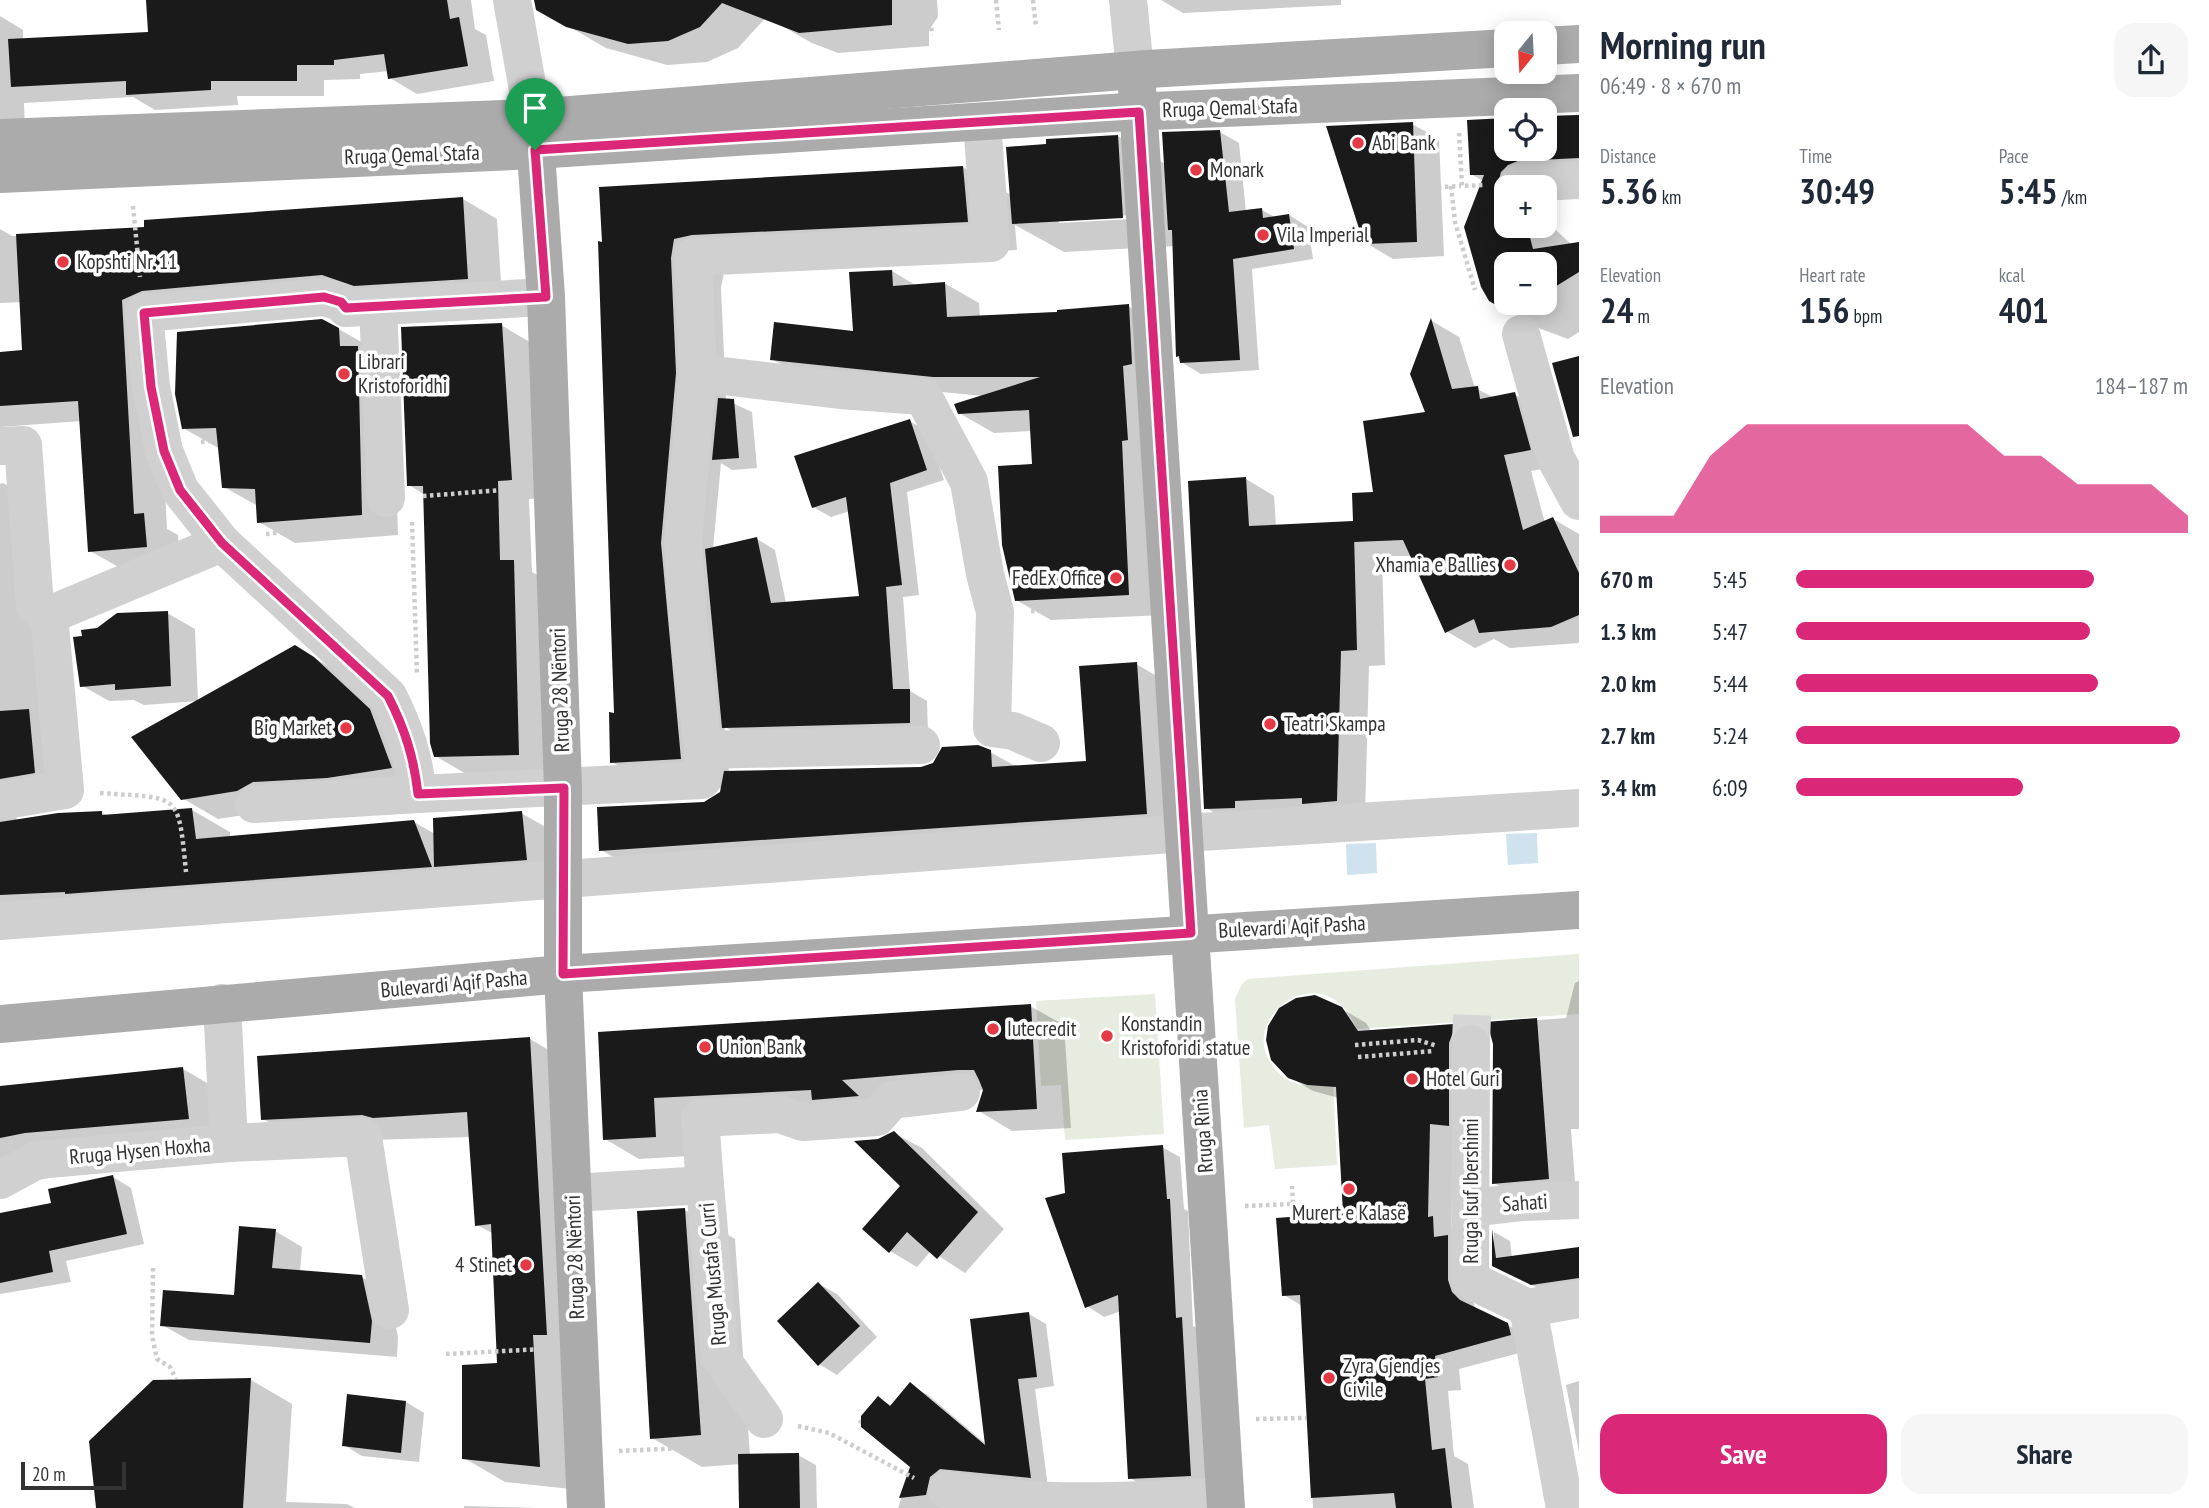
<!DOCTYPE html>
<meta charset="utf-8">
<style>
:root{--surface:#fff;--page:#f6f6f7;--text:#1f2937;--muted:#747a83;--accent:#db2777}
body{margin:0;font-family:"PT Sans Narrow",sans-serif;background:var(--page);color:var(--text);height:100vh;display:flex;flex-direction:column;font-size:26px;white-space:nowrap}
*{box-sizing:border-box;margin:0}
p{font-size:23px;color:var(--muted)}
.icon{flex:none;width:38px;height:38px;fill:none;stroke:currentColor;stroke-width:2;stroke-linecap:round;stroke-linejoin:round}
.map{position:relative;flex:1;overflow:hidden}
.side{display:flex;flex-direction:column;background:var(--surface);width:630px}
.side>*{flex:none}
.needle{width:46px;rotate:198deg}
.buttons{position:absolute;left:1494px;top:21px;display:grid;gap:14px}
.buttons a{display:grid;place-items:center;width:63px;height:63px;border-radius:14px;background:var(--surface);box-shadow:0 4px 18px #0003;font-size:35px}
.scale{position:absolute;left:21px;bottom:18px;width:105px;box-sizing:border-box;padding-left:7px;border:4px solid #333;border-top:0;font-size:19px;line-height:24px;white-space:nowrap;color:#333;-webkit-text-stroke:5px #fff;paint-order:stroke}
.pin{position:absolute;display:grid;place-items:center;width:60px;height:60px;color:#fff;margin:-72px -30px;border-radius:50% 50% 50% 0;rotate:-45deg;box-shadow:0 0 7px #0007}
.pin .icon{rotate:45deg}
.round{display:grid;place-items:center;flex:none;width:74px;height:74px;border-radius:21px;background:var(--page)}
.overview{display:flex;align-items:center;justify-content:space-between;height:119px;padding:0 21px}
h1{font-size:38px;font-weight:700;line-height:52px}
.stats{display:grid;grid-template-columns:repeat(3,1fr);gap:10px;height:119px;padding:7px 21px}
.stats div{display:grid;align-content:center}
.stats b{font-size:35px;font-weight:700}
.stats small{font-size:19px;font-weight:400}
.stats p{font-size:19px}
.chart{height:196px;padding:14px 21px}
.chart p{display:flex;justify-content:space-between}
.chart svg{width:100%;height:126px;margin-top:7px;fill:var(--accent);opacity:.7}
.button{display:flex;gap:14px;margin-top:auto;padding:14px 21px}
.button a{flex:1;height:80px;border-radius:21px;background:var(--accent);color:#fff;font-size:28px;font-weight:700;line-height:80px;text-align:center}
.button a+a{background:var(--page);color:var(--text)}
ul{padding:0 21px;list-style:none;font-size:23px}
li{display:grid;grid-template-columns:112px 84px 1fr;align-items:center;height:52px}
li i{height:18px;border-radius:9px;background:var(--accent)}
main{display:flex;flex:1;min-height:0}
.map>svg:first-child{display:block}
.green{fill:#e6ecdf}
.water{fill:#cfe2ee}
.shadow{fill:#0003;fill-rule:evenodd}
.building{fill:#1a1a1a}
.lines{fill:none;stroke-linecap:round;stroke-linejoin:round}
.minor-tunnel{stroke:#d6d6d6;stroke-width:38;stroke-dasharray:38 19;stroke-linecap:butt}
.path{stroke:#cdcdcd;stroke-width:4.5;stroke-dasharray:3.5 3.5;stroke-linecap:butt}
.minor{stroke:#d0d0d0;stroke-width:38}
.major{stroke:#ababab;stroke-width:38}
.route-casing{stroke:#fff;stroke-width:14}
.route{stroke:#db2777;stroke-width:9}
.poi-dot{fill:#e63946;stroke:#fff;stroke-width:2.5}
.labels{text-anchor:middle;stroke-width:7;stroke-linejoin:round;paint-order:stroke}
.street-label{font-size:21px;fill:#333;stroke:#fff}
.poi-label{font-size:21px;fill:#333;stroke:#fff;text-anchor:start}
</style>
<main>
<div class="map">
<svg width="1579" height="1508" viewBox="0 0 1579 1508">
<rect width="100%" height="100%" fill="#fff"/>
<g class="green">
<path d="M1579,954V1014L1357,1029C1323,947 1224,1025 1281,1075C1296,1088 1314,1088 1333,1082L1337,1165L1275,1169L1269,1125L1244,1128L1235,999L1242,984L1248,979Z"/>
<polygon points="1155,994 1164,1134 1065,1140 1061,1085 1041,1086 1036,1001"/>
</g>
<g class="water">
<polygon points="1537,833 1538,863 1508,865 1506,834"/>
<polygon points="1376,843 1377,873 1347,875 1346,844"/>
</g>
<g class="shadow">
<polygon points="148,0 471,0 475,29 486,35 494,81 417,94 390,78 389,71 360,74 360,79 324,80 324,96 237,96 238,105 155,110 133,97 24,103 25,131 0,132 0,16 23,30 23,40 150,34"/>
<polygon points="548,0 937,0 938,17 929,30 929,46 838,53 812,43 773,21 769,14 738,48 707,62 667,65 606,48 549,15"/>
<polygon points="1161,0 1341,0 1341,5 1183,13"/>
<path d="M1579,115V177L1507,194V226H1545V220L1572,245L1579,243V332L1568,339L1541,329L1490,300L1483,181L1471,174L1507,149H1545V117ZM1507,264H1545V303H1507Z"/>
<polygon points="1412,124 1439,139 1444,256 1393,259 1366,243"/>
<path d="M1220,132L1239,143L1246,212L1262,210L1275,217L1289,215L1308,227L1313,259L1252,269L1259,370L1201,374L1181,362L1177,356L1175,246L1064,252L1015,225L1017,250L743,263L725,267L721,288L726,400L752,412L757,468L732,470L721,463L713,549L757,539L775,550L786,603L861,597L850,511L831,517L813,507L909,421L927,431L944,480L907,492L919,595L903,597L910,691L927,701L928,733L742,737L725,727L729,773L922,769L990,752L1017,767L1088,762L1136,664L1186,693L1197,842L652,879L601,850L704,803L722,793L723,788L662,791L612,762L615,714L600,243L963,167L1011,195L1118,136L1165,164ZM1132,215V219L1059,223V220Z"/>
<polygon points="463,199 497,219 502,298 156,319 167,529 178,535 180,566 124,570 90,551 81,421 0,427 0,353 24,352 22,302 0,303 0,229 12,236 146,229"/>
<polygon points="892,271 917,286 944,283 979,303 980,318 1128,306 1163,326 1164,615 1051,620 1016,600 1034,466 1032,431 994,433 959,413 983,396 807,379 772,359 855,333"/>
<polygon points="1432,321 1459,337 1475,388 1495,398 1514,394 1543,411 1559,466 1531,471 1545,523 1553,519 1579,534 1579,643 1510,648 1494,639 1475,648 1446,631 1412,556 1382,556 1385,665 1369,666 1365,817 1235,825 1206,808 1246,479 1274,496 1276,526 1355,523 1427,414"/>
<polygon points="328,323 365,344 393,369 398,535 295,543 259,522 258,506 224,487 220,449 183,428"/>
<polygon points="501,325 533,344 544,498 529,499 532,572 546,580 551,772 468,775 435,756 425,495 409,485"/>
<polygon points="3,483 41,505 72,794 17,815 16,822 101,812 108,816 192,810 230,832 230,838 414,822 435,834 521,813 572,842 576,888 0,928 0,484"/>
<polygon points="167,613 195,629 198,701 144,705 134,700 109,701 81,685"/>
<polygon points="295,647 332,668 406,732 426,788 218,819 182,798"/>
<polygon points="1579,981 1579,1129 1571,1129 1576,1194 1522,1199 1494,1183 1495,1044 1491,1031 1479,1024 1566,1018 1575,983"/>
<polygon points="1030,1006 1064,1025 1071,1128 1012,1131 979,1111 984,1090 688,1116 690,1156 639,1159 605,1139 600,1033"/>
<polygon points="1342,1009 1366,1023 1372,1032 1467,1025 1489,1038 1476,1046 1454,1137 1451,1228 1457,1232 1475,1308 1532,1338 1534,1349 1459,1369 1461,1390 1448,1391 1454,1456 1468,1464 1474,1508 1313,1508 1302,1306 1284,1295 1345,1215 1339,1098 1313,1091 1289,1077"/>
<polygon points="530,1039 571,1063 580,1490 505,1482 464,1458 499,1364 494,1234 477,1225 470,1137 304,1142 263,1119"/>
<polygon points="183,1069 233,1098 238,1147 0,1186 0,1089"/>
<polygon points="894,1133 922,1148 1004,1229 965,1273 931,1251 917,1267 890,1251 903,1186 879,1141"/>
<polygon points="1162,1147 1180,1157 1184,1209 1188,1211 1193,1326 1199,1329 1208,1486 1147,1488 1130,1478 1121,1311 1104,1317 1087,1306"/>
<polygon points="113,1177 131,1188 144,1244 66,1261 71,1282 0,1294 0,1215 53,1204"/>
<polygon points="685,1210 735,1239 750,1456 798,1455 816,1465 817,1508 741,1508 740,1464 702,1467 652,1438"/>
<polygon points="275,1231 302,1247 300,1272 362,1277 389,1293 398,1337 397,1357 189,1340 162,1325 235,1297"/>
<polygon points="1494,1232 1510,1241 1512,1258 1579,1249 1579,1290 1551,1295 1494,1265"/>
<polygon points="819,1284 837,1294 877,1337 837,1375 819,1364"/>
<polygon points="1029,1314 1046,1324 1054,1386 1035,1389 1048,1487 944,1508 898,1508 912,1467 858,1422 878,1398 892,1406 910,1385 928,1395 986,1444"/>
<polygon points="251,1380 292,1404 286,1502 347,1504 355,1508 98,1508"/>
<polygon points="1579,1381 1579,1452 1566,1385"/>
<polygon points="406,1402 424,1413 419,1462 362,1456 344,1445"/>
<polygon points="464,1506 540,1508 464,1508"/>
</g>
<g class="building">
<polygon points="146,0 447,0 450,19 459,17 468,66 388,79 384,54 334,60 334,65 297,65 297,81 211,81 211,90 126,95 126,81 11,87 8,39 148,32"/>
<polygon points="534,0 892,0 892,25 799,33 722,3 700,27 668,41 628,44 566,27 536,10"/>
<polygon points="1579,115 1579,158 1518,161 1508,165 1501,172 1498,183 1507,200 1507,226 1527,226 1533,249 1579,242 1579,272 1545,293 1545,264 1507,264 1507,303 1530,303 1517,312 1501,308 1489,301 1481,287 1464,227 1484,175 1470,175 1467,120 1507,118 1507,149 1545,149 1545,116"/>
<polygon points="1413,122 1417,242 1364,244 1326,126"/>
<polygon points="1220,130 1229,212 1262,208 1263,218 1289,214 1294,249 1233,259 1240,360 1180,363 1179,356 1176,357 1172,230 1168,230 1162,132"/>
<polygon points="1118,135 1123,218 1012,224 1006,147 1046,144 1046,139"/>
<polygon points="963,166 968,222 692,235 674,239 671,258 676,373 661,543 681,759 610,763 609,712 614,713 598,241 602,242 599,187"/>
<polygon points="463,197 468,279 354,286 322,275 142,291 122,300 134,514 144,513 147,547 88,552 78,401 0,406 0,352 22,350 16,234 144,227 144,220"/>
<polygon points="892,270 893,286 945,282 947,317 1057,312 1057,310 1129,304 1132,364 1123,366 1128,440 1122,441 1129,595 1015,601 1002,545 998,466 1032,464 1029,410 958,414 954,404 1040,377 933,377 770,360 774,322 853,331 849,272"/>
<polygon points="1431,318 1452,389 1478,386 1480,399 1515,392 1531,450 1504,455 1523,530 1553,517 1579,573 1579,615 1551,627 1479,633 1474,619 1445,633 1403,540 1354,542 1354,534 1357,650 1341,651 1337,801 1302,804 1302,798 1235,801 1235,808 1204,809 1188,481 1246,477 1249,526 1353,521 1352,493 1373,492 1363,421 1425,412 1410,374"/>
<polygon points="322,319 339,328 340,346 358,346 362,515 257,523 255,489 222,488 216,428 182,429 175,394 177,332"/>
<polygon points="502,323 512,480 498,481 500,560 514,560 519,755 434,757 430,743 423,486 407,486 401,327"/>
<polygon points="1579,356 1579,436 1573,437 1552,363"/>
<polygon points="718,398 734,399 739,458 712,460"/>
<polygon points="910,419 927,470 890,483 902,585 886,587 893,689 910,689 910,723 722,728 705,549 757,537 771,603 859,596 846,497 812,508 794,456"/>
<polygon points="168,611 171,686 115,690 115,684 80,687 73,637 82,636 81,630 97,628 117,613"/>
<polygon points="295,645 314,657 370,709 392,768 327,778 253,782 237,791 181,800 131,737"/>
<polygon points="1137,662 1147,814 599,851 597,807 704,802 720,792 724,771 921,767 933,763 942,747 978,745 991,750 992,767 1086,761 1079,666"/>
<polygon points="29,709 35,773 0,779 0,711"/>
<polygon points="192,808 196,839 414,820 432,867 65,894 65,892 0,895 0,822 58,813 102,811 102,815"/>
<polygon points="522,811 527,860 434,867 433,818"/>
<polygon points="1315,995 1342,1007 1358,1031 1467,1023 1453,1032 1449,1043 1449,1126 1430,1124 1428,1217 1433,1216 1434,1237 1448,1235 1448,1280 1452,1292 1460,1300 1508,1323 1511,1335 1435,1356 1438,1377 1425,1379 1432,1450 1445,1448 1452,1508 1396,1508 1394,1493 1311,1498 1300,1295 1282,1296 1276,1218 1343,1213 1336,1087 1307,1085 1288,1078 1271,1060 1266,1040 1268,1026 1279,1008 1296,998"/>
<polygon points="1031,1004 1037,1109 976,1112 983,1090 979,1080 974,1070 958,1070 842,1080 859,1096 812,1100 811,1090 654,1098 656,1137 603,1140 598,1032"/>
<polygon points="1537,1018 1549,1179 1492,1184 1493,1044 1490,1033 1473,1023"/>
<polygon points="530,1037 547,1335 533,1335 540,1467 462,1459 462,1365 497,1363 491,1224 475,1226 467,1112 373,1118 362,1115 261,1120 257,1056"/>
<polygon points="183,1067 189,1119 25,1133 0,1138 0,1086"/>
<polygon points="894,1131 978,1212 937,1259 907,1232 889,1253 862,1229 900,1186 854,1141 878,1139"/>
<polygon points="1163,1145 1167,1199 1170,1199 1176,1318 1182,1317 1191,1476 1128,1479 1118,1295 1085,1308 1045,1198 1065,1193 1062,1153"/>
<polygon points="113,1175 127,1234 49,1251 53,1272 0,1283 0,1213 51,1203 48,1189"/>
<polygon points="685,1208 701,1435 650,1439 637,1211"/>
<polygon points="239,1226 276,1229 272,1268 362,1275 372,1321 370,1343 160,1326 163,1290 234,1295"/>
<polygon points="1492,1229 1496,1258 1579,1247 1579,1278 1531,1285 1492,1266"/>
<polygon points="818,1282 860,1326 818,1366 777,1321"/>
<polygon points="1029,1312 1037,1377 1018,1379 1031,1478 940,1469 930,1477 926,1495 899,1498 910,1467 861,1427 861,1416 878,1396 890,1406 910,1382 985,1445 970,1319"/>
<polygon points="251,1378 243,1508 96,1508 89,1441 153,1380"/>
<polygon points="347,1394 406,1401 401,1453 342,1446"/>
<polygon points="799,1453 800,1508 739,1508 738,1454"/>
</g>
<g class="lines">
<polyline class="minor-tunnel" points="1471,1044 1472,1015"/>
<g class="path">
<polyline points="907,0 911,36"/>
<polyline points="928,0 932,35"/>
<polyline points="996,0 999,30"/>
<polyline points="1033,0 1036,27"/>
<polyline points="1459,133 1462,186 1484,185"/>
<polyline points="1421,136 1426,231"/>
<polyline points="1451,186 1455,222 1475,290"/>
<polyline points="1424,188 1461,186"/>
<polyline points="133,206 140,277"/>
<polyline points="201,442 217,440"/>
<polyline points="423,496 516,489"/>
<polyline points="412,522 417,674"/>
<polyline points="266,534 362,525"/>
<polyline points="1031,611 1134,608"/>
<path d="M100,793C180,799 178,790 186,872"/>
<polyline points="1355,1045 1418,1040 1437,1046"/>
<polyline points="1358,1057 1434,1051"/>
<polyline points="1245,1206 1293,1204 1292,1186"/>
<polyline points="153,1268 152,1336 157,1359 170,1367 176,1379"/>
<polyline points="446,1354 543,1349"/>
<polyline points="1256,1419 1306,1418"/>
<polyline points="798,1426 829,1433 914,1478"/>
<polyline points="619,1451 729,1446 734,1442"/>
</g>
<g class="minor">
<polyline points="512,0 533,118"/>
<polyline points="1128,0 1135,70"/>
<polyline points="1520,183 1579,180"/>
<path d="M546,297L346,308L341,302L324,297L144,313L151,387L164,451L180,490L222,543L388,696C405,729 414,758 418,794L702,780L703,750L688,620L683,542L698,373L693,257L991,243L982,122"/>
<polyline points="378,306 386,498"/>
<polyline points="1521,334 1556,459 1579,501"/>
<polyline points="698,373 840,390 923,396 969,482 985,574 995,612 992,728 1013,731 1041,743"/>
<polyline points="0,446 23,445 35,606 49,615 222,543"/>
<polyline points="703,750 921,745"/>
<polyline points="0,801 65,790 49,615"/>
<polyline points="254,804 418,794"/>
<polyline points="0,921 1185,833 1579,808"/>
<polyline points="1471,1044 1470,1280 1528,1308 1565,1508"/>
<polyline points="229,1143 363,1137 390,1310"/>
<polyline points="0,1180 37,1160 229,1143 222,1003"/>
<polyline points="705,1185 700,1118 780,1114 803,1122 877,1117 892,1100 961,1092"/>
<polyline points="573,1193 705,1185 720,1357 764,1419"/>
<polyline points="1471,1208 1523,1202 1579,1200"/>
<polyline points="1528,1308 1579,1299"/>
<path d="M947,1490C1040,1508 1132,1500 1225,1497"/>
</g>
<g class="major">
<polyline points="1545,46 1579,44"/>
<polyline points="1137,88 1226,1508"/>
<polyline points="534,124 546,297 563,788 563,974 586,1508"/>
<polyline points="0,138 533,118 1148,69 1507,48"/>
<polyline points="0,174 535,150 1127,112 1579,93"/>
<polyline points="0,1024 563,974 1579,910"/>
</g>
</g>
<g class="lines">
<g class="route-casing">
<path id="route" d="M1139,112L1191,933L563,974L564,788L418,794C414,758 405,729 388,696L222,543L180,490L164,451L151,387L144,313L324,297L341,302L346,308L546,297L535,150Z"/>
</g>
<use href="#route" class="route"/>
</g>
<g class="poi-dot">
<circle cx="1358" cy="143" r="7"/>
<circle cx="1196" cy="170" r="7"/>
<circle cx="1263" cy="235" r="7"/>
<circle cx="63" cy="262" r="7"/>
<circle cx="344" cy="374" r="7"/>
<circle cx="1510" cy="565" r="7"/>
<circle cx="1116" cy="578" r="7"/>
<circle cx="1270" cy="724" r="7"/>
<circle cx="346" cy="728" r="7"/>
<circle cx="993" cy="1029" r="7"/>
<circle cx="1107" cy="1036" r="7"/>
<circle cx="705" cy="1047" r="7"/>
<circle cx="1412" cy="1079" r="7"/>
<circle cx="1349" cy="1189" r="7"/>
<circle cx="526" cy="1265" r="7"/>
<circle cx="1329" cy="1378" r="7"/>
</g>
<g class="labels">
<g class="street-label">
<text transform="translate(1230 108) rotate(-2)" y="7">Rruga Qemal Stafa</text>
<text transform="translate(412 155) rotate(-2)" y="7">Rruga Qemal Stafa</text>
<text transform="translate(560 690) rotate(-92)" y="7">Rruga 28 Nëntori</text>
<text transform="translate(1292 927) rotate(-3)" y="7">Bulevardi Aqif Pasha</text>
<text transform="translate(454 984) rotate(-5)" y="7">Bulevardi Aqif Pasha</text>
<text transform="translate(1203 1131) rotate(-94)" y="7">Rruga Rinia</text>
<text transform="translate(140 1151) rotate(-5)" y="7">Rruga Hysen Hoxha</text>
<text transform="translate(1471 1191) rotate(-90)" y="7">Rruga Isuf Ibershimi</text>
<text transform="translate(1525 1203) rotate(-4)" y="7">Sahati</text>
<text transform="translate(575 1257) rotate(-92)" y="7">Rruga 28 Nëntori</text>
<text transform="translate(713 1274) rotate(-95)" y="7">Rruga Mustafa Curri</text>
</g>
<g class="poi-label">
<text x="1372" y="150">Abi Bank</text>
<text x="1210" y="177">Monark</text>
<text x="1277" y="242">Vila Imperial</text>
<text x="77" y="269">Kopshti Nr. 11</text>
<text x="358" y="369">Librari<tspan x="358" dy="24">Kristoforidhi</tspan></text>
<text x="1496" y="572" text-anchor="end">Xhamia e Ballies</text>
<text x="1102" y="585" text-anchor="end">FedEx Office</text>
<text x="1284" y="731">Teatri Skampa</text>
<text x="332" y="735" text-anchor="end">Big Market</text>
<text x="1121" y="1031">Konstandin<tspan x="1121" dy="24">Kristoforidi statue</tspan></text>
<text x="1007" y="1036">Iutecredit</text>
<text x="719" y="1054">Union Bank</text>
<text x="1426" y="1086">Hotel Guri</text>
<text x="1349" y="1220" text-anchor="middle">Murert e Kalasë</text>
<text x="512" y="1272" text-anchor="end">4 Stinet</text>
<text x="1343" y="1373">Zyra Gjendjes<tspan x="1343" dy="24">Civile</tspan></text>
</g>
</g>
</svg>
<div class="buttons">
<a><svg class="needle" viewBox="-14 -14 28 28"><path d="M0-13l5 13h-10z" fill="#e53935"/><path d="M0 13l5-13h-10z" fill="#747a83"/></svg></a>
<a><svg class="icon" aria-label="locate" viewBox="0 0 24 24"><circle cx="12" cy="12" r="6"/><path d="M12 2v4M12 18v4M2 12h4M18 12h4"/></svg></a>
<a>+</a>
<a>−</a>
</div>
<div class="scale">20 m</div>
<div class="pin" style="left:535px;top:150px;background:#1e9e55"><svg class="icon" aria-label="arrive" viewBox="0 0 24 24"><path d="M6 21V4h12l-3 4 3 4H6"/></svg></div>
</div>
<section class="side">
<div class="overview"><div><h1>Morning run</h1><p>06:49 · 8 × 670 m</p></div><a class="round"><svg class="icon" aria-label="share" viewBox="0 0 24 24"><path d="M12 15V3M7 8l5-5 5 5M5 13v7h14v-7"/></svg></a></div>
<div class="stats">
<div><p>Distance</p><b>5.36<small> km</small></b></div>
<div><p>Time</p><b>30:49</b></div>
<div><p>Pace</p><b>5:45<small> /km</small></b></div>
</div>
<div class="stats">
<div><p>Elevation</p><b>24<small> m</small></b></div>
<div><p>Heart rate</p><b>156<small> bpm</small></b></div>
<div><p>kcal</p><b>401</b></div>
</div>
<div class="chart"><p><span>Elevation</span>184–187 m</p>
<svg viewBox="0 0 160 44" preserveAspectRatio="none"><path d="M0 44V38L10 38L20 38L30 17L40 6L50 6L60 6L70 6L80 6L90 6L100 6L110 17L120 17L130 27L140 27L150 27L160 38V44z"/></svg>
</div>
<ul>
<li><b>670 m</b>5:45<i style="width:76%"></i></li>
<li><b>1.3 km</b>5:47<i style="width:75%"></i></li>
<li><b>2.0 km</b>5:44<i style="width:77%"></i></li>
<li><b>2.7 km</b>5:24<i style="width:98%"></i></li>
<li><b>3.4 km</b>6:09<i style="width:58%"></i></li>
</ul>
<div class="button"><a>Save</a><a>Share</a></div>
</section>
</main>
